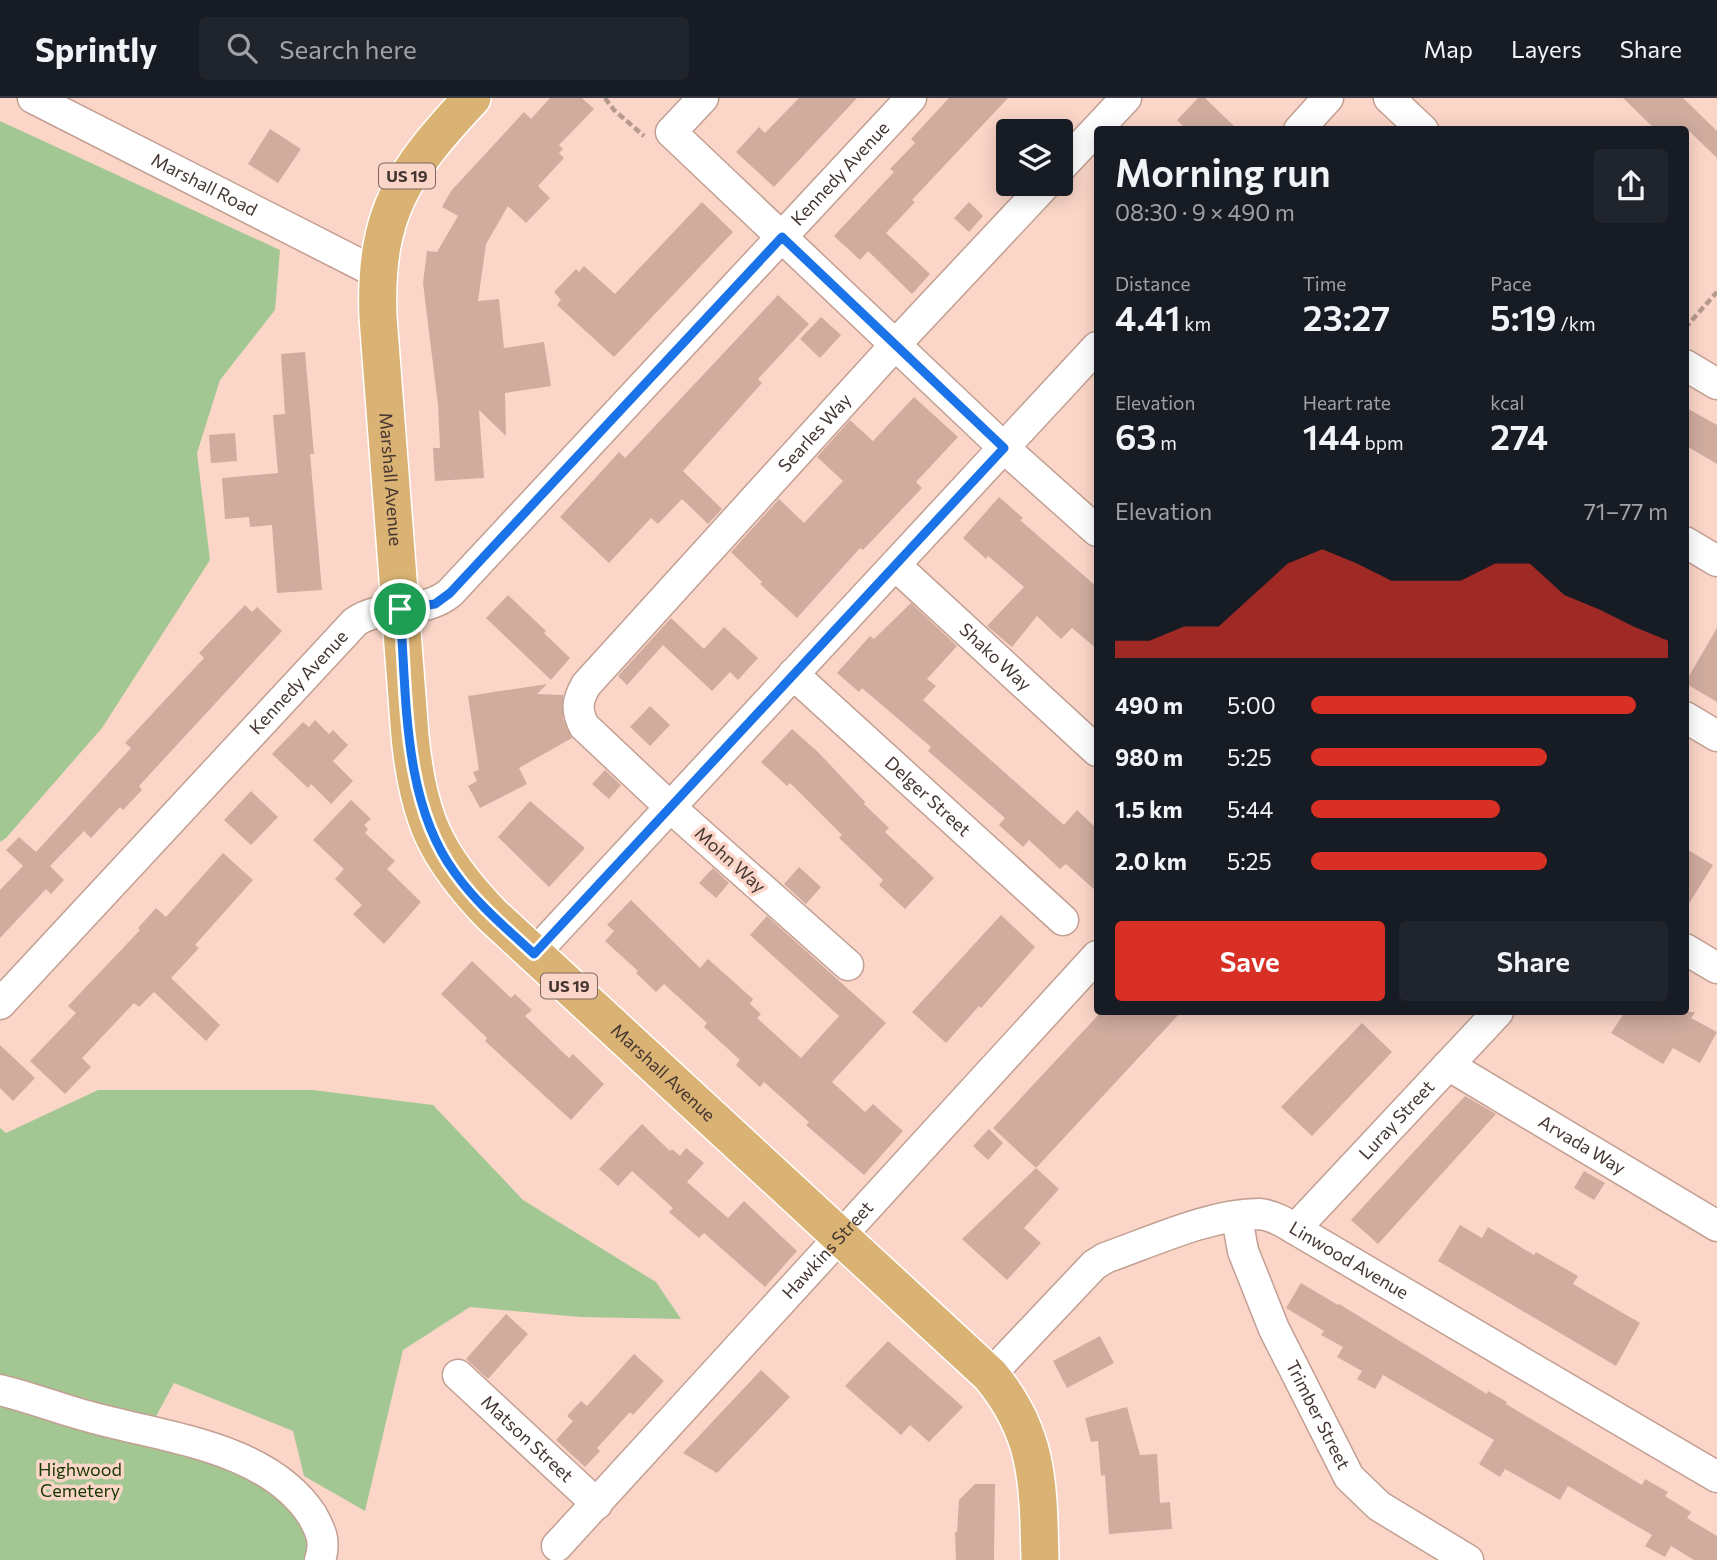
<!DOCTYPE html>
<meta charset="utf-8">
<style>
:root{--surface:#171b24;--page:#20242c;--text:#f1f3f6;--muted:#9ea1a6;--line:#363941;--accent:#d93025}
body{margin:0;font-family:Commissioner,sans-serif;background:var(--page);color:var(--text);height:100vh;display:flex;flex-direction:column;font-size:26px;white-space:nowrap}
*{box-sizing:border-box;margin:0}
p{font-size:23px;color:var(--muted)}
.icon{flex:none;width:38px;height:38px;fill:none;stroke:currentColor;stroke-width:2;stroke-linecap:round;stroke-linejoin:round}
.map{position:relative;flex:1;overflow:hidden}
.panel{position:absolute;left:1094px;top:28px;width:595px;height:889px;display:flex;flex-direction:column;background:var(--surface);border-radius:7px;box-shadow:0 4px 18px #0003}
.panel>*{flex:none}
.fabs{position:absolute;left:996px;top:21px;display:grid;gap:14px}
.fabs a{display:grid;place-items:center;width:77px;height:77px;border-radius:7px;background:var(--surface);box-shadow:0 4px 18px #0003;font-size:35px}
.pin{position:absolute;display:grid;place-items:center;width:60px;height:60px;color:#fff;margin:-30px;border:4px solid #fff;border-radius:50%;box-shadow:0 2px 7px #0007}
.round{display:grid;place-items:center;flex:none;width:74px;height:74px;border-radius:7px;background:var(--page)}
.head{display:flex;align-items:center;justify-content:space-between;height:119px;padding:0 21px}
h1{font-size:38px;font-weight:600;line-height:52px}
.metrics{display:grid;grid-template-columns:repeat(3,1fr);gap:10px;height:119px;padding:7px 21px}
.metrics div{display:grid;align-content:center}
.metrics b{font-size:35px;font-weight:600}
.metrics small{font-size:19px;font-weight:400}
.metrics p{font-size:19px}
.chart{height:196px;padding:14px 21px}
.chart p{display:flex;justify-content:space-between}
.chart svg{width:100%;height:126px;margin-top:7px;fill:var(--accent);opacity:.7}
.cta{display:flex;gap:14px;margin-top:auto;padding:14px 21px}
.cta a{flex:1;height:80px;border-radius:7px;background:var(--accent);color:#fff;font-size:28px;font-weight:600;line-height:80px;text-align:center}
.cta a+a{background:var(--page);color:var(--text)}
ul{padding:0 21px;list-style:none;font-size:23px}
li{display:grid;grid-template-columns:112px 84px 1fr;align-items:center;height:52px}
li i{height:18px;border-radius:9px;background:var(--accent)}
header{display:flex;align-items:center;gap:42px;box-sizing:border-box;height:98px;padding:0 35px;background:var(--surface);border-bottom:2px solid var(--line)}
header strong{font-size:33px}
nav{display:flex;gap:38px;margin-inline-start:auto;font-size:24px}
.search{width:490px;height:63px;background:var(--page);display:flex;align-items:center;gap:18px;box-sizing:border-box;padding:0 24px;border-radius:7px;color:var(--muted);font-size:26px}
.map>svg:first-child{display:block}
.green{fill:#a3c793}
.building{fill:#d0ac9f}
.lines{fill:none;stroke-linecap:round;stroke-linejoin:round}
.minor-casing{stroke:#c29f92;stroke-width:33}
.major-casing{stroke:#fff;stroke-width:40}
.path{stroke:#b79a8f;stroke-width:4.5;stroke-dasharray:7 3.5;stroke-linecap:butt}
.minor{stroke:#fff;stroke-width:30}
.major{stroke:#dab274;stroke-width:37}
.route-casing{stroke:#fff;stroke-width:14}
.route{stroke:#1a73e8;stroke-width:9}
.labels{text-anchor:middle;stroke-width:7;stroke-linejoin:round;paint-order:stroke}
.shield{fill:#fbd6c8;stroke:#7c665e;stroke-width:2}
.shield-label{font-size:16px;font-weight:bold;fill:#453631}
.street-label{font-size:18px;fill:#453631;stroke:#fbd6c8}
.park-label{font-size:18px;fill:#153700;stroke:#fbd6c8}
</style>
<header>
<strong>Sprintly</strong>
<div class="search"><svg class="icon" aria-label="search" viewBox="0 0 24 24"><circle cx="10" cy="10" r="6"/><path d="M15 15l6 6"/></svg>Search here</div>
<nav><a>Map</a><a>Layers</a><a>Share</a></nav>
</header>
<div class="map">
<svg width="1717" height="1462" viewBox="0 0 1717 1462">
<rect width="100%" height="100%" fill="#fbd6c8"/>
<g class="green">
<polygon points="0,23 280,152 275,212 220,282 197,355 210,462 102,630 6,740 0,744"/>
<polygon points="98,992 313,992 433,1007 523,1102 656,1184 681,1221 580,1219 470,1209 403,1252 365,1413 304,1378 293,1333 174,1285 154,1322 325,1416 338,1445 332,1462 0,1462 0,1030 6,1035"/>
</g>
<g class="building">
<polygon points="550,0 582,0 594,11 559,47 563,51 559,55 564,60 538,88 550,100 526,125 508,108 486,146 478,203 499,201 504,250 544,244 551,288 505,295 506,338 479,312 484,380 435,383 433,350 440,350 438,307 423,185 427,153 437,154 458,118 442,109 451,93 524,14 531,21"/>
<polygon points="799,0 857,0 774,89 736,54 759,29 765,35"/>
<polygon points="949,0 1008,0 912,102 915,104 886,135 930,176 912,196 868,153 860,162 834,138 894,74 890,71 915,45 911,41"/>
<polygon points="1198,0 1205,0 1238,32 1187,32 1177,22"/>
<polygon points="1623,0 1683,0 1717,33 1717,60 1687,31 1656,32"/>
<polygon points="270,31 301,51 278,85 248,66"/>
<polygon points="702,104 733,134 614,259 557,207 561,202 554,194 576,171 579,174 584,168 615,196"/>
<polygon points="969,104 983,118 969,134 954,120"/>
<polygon points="778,197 809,226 758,281 762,285 683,373 722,411 708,426 682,401 658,426 651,420 609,465 560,419 619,354 625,360"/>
<polygon points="821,219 841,237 820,260 800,241"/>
<polygon points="305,254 314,356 310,356 322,492 277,495 272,427 250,429 249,419 225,421 222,380 278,375 273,317 285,316 281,256"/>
<polygon points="914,299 958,339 916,384 922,390 863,452 860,450 797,520 760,486 762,484 731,454 779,401 804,425 843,383 817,359 850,322 873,343"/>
<polygon points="1685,309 1717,327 1717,366 1685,347"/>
<polygon points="235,335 237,363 211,365 209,337"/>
<polygon points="999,399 1023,420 1020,422 1097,489 1097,551 1072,530 1061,541 1037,518 1012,549 987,528 1024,489 988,458 986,461 963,440"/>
<polygon points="508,497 546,533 544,535 570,560 551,582 486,520"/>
<polygon points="911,505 957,548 927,581 936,588 923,602 1064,727 1077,712 1097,731 1097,794 1066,766 1060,771 1029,742 1023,749 999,727 1005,720 928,653 931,649 862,590 859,594 837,575 870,538 874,541"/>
<polygon points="245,507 252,514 257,509 282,533 139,688 142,692 123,712 120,709 91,740 84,733 50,768 64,782 51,796 46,791 0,840 0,792 23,768 6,752 19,739 36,754 131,650 125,645 204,560 199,555"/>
<polygon points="671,520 704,551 724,529 758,560 738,582 730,574 712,593 663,547 627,587 618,578"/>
<polygon points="1717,530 1717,604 1685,585"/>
<polygon points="547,586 537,596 563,597 563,621 572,640 519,670 527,686 480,710 468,688 477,683 473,674 479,672 468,598"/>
<polygon points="650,608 670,627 650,648 630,629"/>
<polygon points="315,622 329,636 333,632 348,647 333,663 353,683 331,706 311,686 308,690 272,656 303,624 309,629"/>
<polygon points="792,631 818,654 865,704 864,706 889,730 885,734 934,780 905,811 879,787 883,782 839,740 842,737 790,685 787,688 761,664"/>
<polygon points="605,672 621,687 609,701 592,686"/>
<polygon points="251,693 278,719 251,747 224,722"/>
<polygon points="351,702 371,721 364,727 368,731 365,735 395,763 387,771 421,804 384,846 353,816 362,807 335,781 344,771 313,742"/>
<polygon points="530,703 585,750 549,789 498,739"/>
<polygon points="1685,750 1713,767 1685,812"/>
<polygon points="223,755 253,782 195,847 199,850 171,880 220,927 206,943 154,894 139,909 134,905 82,960 91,969 65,996 30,963 76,915 68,908 140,832 138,830 156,810 166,819"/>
<polygon points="799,769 821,789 806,806 784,786"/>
<polygon points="713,770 729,785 716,800 699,785"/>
<polygon points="631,802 700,870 708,861 753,901 750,906 761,916 757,920 801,960 839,918 750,837 767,818 886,925 832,984 865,1014 873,1006 903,1033 864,1077 806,1027 809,1024 764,984 760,989 736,967 740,962 704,929 707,925 664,886 656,894 636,875 638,873 605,843 614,833 607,827"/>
<polygon points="1001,817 1035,849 981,910 979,908 946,945 912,914"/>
<polygon points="472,863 511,900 515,896 532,912 525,918 569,960 573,956 604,986 571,1022 485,943 487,940 441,896"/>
<polygon points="1101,914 1181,914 1036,1070 993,1030"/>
<polygon points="1625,914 1695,914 1691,920 1717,934 1700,965 1673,950 1663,966 1611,935"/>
<polygon points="1362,925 1392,954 1312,1038 1281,1009"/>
<polygon points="0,947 35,980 13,1003 0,990"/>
<polygon points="1465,998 1496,1016 1378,1146 1351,1122"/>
<polygon points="642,1026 670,1053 672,1051 680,1058 686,1050 704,1065 687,1084 728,1120 744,1103 797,1153 765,1189 704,1135 699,1140 669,1114 673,1110 632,1073 618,1088 599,1071"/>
<polygon points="989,1031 1003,1045 988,1062 973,1048"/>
<polygon points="1036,1070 1059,1091 1024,1130 1041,1145 1007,1182 962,1141"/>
<polygon points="1584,1073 1605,1085 1594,1102 1574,1090"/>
<polygon points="1460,1127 1482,1140 1488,1129 1534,1157 1536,1154 1578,1178 1573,1186 1640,1225 1616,1268 1438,1163"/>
<polygon points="1301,1185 1338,1207 1339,1206 1487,1296 1488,1293 1507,1304 1506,1306 1642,1387 1645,1381 1668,1394 1665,1398 1691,1414 1687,1420 1717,1438 1717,1462 1694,1462 1671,1448 1665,1459 1645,1448 1652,1437 1568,1388 1560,1402 1505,1371 1500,1379 1479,1366 1494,1342 1383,1277 1375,1291 1357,1281 1362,1273 1337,1259 1343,1249 1321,1237 1324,1233 1286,1210"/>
<polygon points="506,1216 528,1236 488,1281 466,1261"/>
<polygon points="1100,1238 1114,1265 1067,1290 1053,1263"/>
<polygon points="888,1243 963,1309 929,1344 910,1327 901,1337 845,1288"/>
<polygon points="634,1256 664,1283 633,1317 630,1314 597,1350 600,1353 585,1369 556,1342 573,1323 567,1318 581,1303 587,1308"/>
<polygon points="761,1272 790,1299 717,1375 683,1355"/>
<polygon points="1127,1309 1140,1357 1157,1356 1160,1405 1170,1404 1172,1431 1109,1436 1105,1377 1101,1378 1098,1343 1091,1344 1085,1320"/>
<polygon points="975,1386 995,1386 994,1462 956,1462 955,1434 957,1434 959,1402"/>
</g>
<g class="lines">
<g class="minor-casing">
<g id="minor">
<path id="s1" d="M33,0L377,175"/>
<polyline points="703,0 671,34 1004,350 1097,433"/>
<polyline points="1389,0 1423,32"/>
<polyline points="1299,32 1328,0"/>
<polyline points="1060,70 1126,0"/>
<polyline points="1685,267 1717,286"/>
<polyline points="1685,444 1717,463"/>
<path id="s2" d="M895,467L1097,653"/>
<path id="s3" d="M793,576L1063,822"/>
<polyline points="1685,619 1717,638"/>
<polyline points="1685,851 1717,870"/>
<polyline points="534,856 1097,249"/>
<path id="s4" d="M848,867L670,709L584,628C576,612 577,603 586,587L895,247L1046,86"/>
<path id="s5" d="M0,906L355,524C384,504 422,518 450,495L911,0"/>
<path id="s6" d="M1448,967L1717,1128"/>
<path id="s7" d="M1237,1120L1243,1153L1274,1231L1349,1379L1379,1408L1468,1462"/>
<path id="s8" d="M1295,1131L1498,914"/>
<path id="s9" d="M458,1277L597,1406"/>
<path id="s10" d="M990,1277L1094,1167L1105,1160C1151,1144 1210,1116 1259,1116C1272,1117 1284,1124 1295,1131L1717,1379"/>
<path d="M0,1292C33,1300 65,1313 98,1321C169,1340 268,1350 312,1417C321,1433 326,1444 320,1462"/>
<path id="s11" d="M557,1448L1097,858"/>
</g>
</g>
<g class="major-casing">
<g id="major">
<path id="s12" d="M472,0C404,73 374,114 378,219L410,638C418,719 435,758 492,817L990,1277C1040,1337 1038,1388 1040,1462"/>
</g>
</g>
<g class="path">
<polyline points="605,0 614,12 644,38"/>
<polyline points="1685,230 1717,194"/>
</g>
<use href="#minor" class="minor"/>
<use href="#major" class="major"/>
</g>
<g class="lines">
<g class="route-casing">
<path id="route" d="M782,139L1004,350L534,856C506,830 477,806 455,775C402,703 407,598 400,511L435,506L450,495Z"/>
</g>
<use href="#route" class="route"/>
</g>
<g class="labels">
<g class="shield">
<rect x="379" y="65.5" width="56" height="25" rx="5"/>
<rect x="541" y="875.5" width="56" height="25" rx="5"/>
</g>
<g class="shield-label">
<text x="407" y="84">US 19</text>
<text x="569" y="894">US 19</text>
</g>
<g class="street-label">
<text dy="6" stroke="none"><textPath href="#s5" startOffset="1195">Kennedy Avenue</textPath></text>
<text dy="6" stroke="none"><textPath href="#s1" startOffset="192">Marshall Road</textPath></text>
<text dy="6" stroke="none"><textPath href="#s4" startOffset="740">Searles Way</textPath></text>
<text dy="6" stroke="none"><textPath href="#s12" startOffset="410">Marshall Avenue</textPath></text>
<text dy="6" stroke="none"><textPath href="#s2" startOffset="136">Shako Way</textPath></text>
<text dy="6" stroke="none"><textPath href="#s5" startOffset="439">Kennedy Avenue</textPath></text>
<text dy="6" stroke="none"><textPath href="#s3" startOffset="182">Delger Street</textPath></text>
<text transform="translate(730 762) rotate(42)" y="6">Mohn Way</text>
<text dy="6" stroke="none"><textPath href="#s12" startOffset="1102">Marshall Avenue</textPath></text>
<text dy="6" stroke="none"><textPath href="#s8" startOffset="149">Luray Street</textPath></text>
<text dy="6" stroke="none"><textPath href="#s6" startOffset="156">Arvada Way</textPath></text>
<text dy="6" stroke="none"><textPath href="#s11" startOffset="401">Hawkins Street</textPath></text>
<text dy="6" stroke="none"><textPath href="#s10" startOffset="427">Linwood Avenue</textPath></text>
<text dy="6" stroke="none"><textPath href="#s7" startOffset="214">Trimber Street</textPath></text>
<text dy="6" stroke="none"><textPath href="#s9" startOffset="94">Matson Street</textPath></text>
</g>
<g class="park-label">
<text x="80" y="1378">Highwood<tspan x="80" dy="21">Cemetery</tspan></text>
</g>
</g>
</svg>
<div class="fabs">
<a><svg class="icon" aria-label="layers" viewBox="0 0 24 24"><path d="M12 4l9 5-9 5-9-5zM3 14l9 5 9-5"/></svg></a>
</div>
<div class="pin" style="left:400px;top:511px;background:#1e9e55"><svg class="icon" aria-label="arrive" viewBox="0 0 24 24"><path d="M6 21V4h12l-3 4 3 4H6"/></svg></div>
<section class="panel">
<div class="head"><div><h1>Morning run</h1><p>08:30 · 9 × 490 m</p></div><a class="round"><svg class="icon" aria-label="share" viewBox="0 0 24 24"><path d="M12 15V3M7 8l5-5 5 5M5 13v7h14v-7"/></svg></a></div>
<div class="metrics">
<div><p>Distance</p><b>4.41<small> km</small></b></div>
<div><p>Time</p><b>23:27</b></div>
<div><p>Pace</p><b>5:19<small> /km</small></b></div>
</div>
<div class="metrics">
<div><p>Elevation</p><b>63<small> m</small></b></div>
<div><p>Heart rate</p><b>144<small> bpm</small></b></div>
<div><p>kcal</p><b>274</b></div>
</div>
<div class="chart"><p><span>Elevation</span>71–77 m</p>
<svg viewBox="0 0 160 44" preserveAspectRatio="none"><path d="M0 44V38L10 38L20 33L30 33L40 22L50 11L60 6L70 11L80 17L90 17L100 17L110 11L120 11L130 22L140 27L150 33L160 38V44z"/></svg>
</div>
<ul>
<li><b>490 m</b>5:00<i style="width:91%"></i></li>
<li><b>980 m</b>5:25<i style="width:66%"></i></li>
<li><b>1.5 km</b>5:44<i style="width:53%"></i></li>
<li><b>2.0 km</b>5:25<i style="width:66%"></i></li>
</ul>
<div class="cta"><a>Save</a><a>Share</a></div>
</section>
</div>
